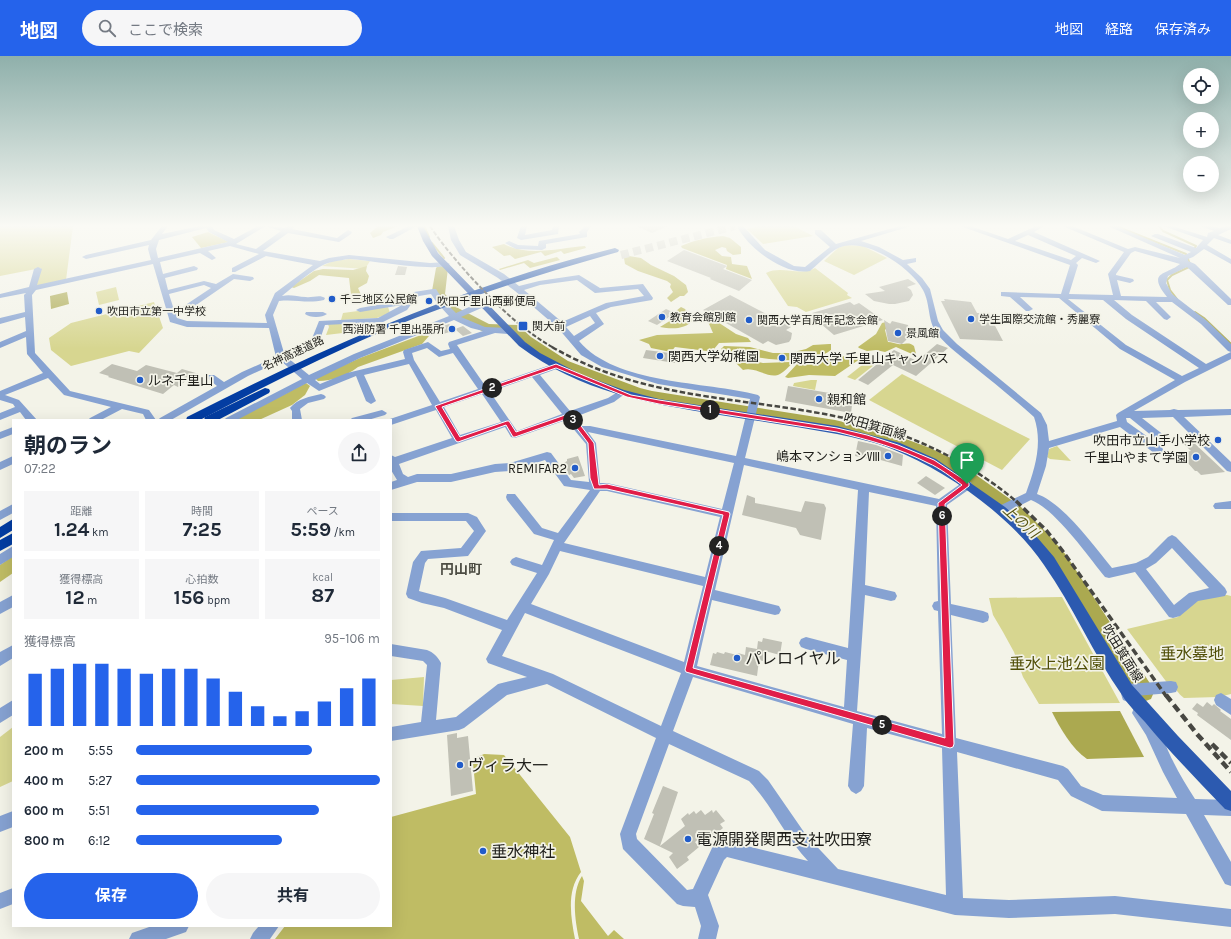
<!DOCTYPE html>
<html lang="ja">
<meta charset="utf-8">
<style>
:root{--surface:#fff;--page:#f6f6f7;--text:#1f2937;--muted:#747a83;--accent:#2563eb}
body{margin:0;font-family:Karla,"Noto Sans JP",sans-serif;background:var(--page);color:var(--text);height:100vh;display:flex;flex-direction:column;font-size:15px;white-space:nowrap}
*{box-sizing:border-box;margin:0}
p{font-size:13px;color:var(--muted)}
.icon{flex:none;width:22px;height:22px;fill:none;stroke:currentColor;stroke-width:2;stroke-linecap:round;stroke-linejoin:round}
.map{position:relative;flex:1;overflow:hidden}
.side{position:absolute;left:12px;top:363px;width:380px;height:508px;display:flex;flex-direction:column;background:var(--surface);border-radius:0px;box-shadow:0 4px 16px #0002}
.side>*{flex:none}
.fabs{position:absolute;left:1183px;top:12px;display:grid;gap:8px}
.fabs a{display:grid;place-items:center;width:36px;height:36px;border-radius:50%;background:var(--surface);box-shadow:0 4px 16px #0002;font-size:20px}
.pin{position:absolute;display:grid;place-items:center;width:34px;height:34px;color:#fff;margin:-41px -17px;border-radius:50% 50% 50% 0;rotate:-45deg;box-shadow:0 0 4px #0007}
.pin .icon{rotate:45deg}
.km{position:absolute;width:20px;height:20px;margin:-10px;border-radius:50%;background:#222;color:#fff;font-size:11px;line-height:20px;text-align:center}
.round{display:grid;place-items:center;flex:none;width:42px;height:42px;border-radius:21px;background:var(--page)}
.head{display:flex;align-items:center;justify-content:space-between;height:68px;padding:0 12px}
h1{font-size:22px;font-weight:700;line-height:30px}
.figures{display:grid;grid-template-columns:repeat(3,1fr);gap:6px;height:68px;padding:4px 12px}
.figures div{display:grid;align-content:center;border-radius:0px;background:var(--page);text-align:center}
.figures b{font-size:20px;font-weight:700}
.figures small{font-size:11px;font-weight:400}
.figures p{font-size:11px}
.chart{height:112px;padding:8px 12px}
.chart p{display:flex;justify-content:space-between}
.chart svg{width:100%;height:72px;margin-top:4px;stroke:var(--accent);stroke-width:6}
.cta{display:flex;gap:8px;margin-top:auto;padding:8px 12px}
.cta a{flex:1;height:46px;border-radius:24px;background:var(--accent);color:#fff;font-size:16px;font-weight:700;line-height:46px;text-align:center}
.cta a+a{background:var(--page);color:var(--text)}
ul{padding:0 12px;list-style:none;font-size:13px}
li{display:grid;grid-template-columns:64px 48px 1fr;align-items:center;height:30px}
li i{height:10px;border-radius:5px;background:var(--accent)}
header{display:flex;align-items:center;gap:24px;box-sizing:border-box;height:56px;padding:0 20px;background:var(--accent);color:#fff}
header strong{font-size:19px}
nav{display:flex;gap:22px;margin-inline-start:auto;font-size:14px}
.search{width:280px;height:36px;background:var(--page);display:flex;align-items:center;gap:10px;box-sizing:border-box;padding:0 14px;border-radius:22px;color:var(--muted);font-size:15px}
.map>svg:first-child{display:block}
.green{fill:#d7d690}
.forest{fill:#bfbc64}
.water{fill:#aba950}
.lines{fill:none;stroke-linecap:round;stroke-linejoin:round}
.stream{stroke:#aba950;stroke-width:2}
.river{fill:#aba950;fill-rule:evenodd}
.building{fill:#c0c0b5}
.highway-tunnel{stroke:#c8c8bf;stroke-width:8;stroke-dasharray:8 4.5;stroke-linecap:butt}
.minor{fill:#86a2d2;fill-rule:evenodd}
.major{fill:#2c5ab0;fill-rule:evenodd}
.highway{fill:#033da2;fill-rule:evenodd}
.rail-far3{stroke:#474742;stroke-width:2;stroke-dasharray:4.5 2;stroke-linecap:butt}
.rail-far2{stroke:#474742;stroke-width:2.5;stroke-dasharray:5.5 2.5;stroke-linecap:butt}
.rail-far1{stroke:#474742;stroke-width:3.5;stroke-dasharray:7 3.5;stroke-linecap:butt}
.rail{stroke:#474742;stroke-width:4.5;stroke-dasharray:8 4.5;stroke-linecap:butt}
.route{fill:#e11d48;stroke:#fff;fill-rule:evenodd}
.poi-dot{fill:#215cc9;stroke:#f3f3e8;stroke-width:1.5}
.labels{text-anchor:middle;stroke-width:3.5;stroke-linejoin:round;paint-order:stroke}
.far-poi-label{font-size:11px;fill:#1e1e1a;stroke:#f3f3e8;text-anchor:start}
.far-street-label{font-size:11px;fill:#1e1e1a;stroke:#f3f3e8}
.poi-label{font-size:13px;fill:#1e1e1a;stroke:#f3f3e8;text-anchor:start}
.street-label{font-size:13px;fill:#1e1e1a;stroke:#f3f3e8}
.water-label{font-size:14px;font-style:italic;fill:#55520e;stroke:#f3f3e8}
.neighbourhood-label{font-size:14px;font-weight:bold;fill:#4d4d44;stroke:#f3f3e8}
.near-park-label{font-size:16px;fill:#514f08;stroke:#f3f3e8}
.near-poi-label{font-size:16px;fill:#1e1e1a;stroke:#f3f3e8;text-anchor:start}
</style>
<header>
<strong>地図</strong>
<div class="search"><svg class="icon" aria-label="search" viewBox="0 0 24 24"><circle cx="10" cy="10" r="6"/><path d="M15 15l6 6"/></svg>ここで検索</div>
<nav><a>地図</a><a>経路</a><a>保存済み</a></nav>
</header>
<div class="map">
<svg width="1231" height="883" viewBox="0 0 1231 883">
<rect width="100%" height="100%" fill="#f3f3e8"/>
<g class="green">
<polygon points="0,170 73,170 66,224 36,231 41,212 0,220"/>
<polygon points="759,170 794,170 813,180 763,188 747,173"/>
<polygon points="846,189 863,190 887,202 854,219 824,205 838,192"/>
<polygon points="349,203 370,205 365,213 322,210 333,205"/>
<path d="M815,212L848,237L847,239L852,242L806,256L797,251L788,250L766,217C782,209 800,221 815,212Z"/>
<polygon points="116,231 119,244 99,249 96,236"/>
<polygon points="154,246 163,272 139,297 129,295 71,310 51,294 49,282 71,267"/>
<polygon points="388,251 390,257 377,262 341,264 343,257"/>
<polygon points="345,267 346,269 361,268 363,271 351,276 326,279 329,271 328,268"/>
<polygon points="866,306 874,309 855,324 847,321"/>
<polygon points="902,318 1030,383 1002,414 869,344"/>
<polygon points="811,324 817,324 815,334 793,330 794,327"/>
<polygon points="1057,390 1071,405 1050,403 1047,401 1049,393"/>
<path d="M1227,539L1231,540V638L1218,641L1184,642C1178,638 1175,630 1168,628L1127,573L1178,561C1192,542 1205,541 1227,539Z"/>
<polygon points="1062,541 1120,647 1039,648 1023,621 1014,596 1003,576 993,559 989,542"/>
<polygon points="424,621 423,650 391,648 391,624"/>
<polygon points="13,671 13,725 0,731 0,681"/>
</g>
<g class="forest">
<polygon points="375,170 398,170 383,176 381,179 373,182 370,177 377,171"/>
<polygon points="208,176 229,186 201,192 192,181"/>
<path d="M723,180L730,182L741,191V198L733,199L727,195L726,192L722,191L715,194L722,200L731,201L732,208L747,210L752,223L726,213L727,209L682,192L681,190C695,184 708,181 723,180Z"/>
<path d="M504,188C528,201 559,192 585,190L586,192L564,198L561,195L545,200L541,196L515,203L510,199L504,200L492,191Z"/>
<polygon points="629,200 641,202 651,209 674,220 686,229 688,236 684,240 680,240 671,246 667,242 673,236 670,231 671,228 667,225 638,215 625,208 624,202"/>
<polygon points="557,201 560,204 530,212 524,207 500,214 499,213 528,204 534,207"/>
<polygon points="367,210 366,215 369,220 367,227 358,232 363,243 381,238 384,243 352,247 349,222 319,219 310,225 294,232 291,231 314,215 323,213 353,214"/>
<path d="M681,251L685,253L693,264C685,274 671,273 660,271L673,263L676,255Z"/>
<polygon points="706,261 710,261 736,278 748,282 751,286 719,287 714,293 718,303 712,303 707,295 675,291 671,296 651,292 649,288 639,284 657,279 713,277"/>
<path d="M882,267L886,266L890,268L885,274L888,286C892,286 898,289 901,288C907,288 909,286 914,290L916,298H912L896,291L885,296L876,294L867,295L859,292L858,291L876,278Z"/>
<path d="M421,279L429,280L422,288L358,311C346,320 333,325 318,325L315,322L360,302Z"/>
<path d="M829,288H831V294C806,313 753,301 724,295L721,293L724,290L750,291L773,297H790L806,293L813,289Z"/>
<polygon points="835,300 858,301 860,303 835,320 809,319 788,322 785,321 798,307 813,306"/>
<path d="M734,301L763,307L790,306L792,308C788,311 784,316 780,318C769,324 756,310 743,314L731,302Z"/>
<polygon points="306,327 310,330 305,339 292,349 259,364 235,364"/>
<polygon points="13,500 13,517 0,526 0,509"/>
<path d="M484,698L504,699L570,781L581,816C566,835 571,862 575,883H275L285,870H391V761L476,738L473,707L475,702Z"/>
<path d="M582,820L584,825L581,845L608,880L614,874L624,883H579C575,864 571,837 582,820Z"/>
</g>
<g class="water">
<polygon points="67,236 69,248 51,253 50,240"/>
<path d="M1120,655L1144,701L1087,703C1072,693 1060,672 1052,656Z"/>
</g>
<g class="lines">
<g class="stream">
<polyline points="424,170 429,181"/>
<polyline points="1116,170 1186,198 1190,208"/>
<polyline points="1159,170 1163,175 1196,190 1194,193"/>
<polyline points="432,187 444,202"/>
<polyline points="1177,243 1170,234 1167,224 1172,219 1189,211"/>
<polyline points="1195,256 1204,262 1231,288"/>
</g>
<path class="river" d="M442,208L446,210L448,212L445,238L458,252L489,268L518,269L531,281L568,305L640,332L652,335L835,364L869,372L903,382L930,392L955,404L1021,451L1048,478L1066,499L1151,629L1154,636L1151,643L1143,646L1135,643L1052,509L1036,488L1009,461L943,412L918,400L891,390L835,374L652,345C603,332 547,311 510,276L482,275L448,258L433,239L432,235L436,212L438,210Z"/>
</g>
<g class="building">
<polygon points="636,170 668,170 652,177"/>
<polygon points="684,194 727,210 723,213 752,224 739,235 710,223 711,222 667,205"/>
<polygon points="398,210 407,211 405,219 395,219"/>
<polygon points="908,223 916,228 907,231 911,234 913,239 909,245 895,248 889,248 874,245 865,238 885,235 879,231"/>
<polygon points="730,239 791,271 786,274 792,277 791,283 789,286 776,289 768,285 763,288 703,254"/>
<polygon points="944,243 971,246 977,257 981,257 983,261 991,262 1003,285 960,283 941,245 945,245"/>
<polygon points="850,246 854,249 859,247 883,264 834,279 814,262 817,261 812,257"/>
<polygon points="666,253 675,257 657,269 648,265"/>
<polygon points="884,264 890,268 892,265 908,269 910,280 902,288 888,285"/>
<polygon points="449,268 455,273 463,270 472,277 463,280 456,274 443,278 437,272"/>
<polygon points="937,288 948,292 916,320 893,309 868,329 858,324 894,294 917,305"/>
<polygon points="646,294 678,298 675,307 643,302"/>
<polygon points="112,308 137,315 146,309 177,317 182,313 199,318 192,324 188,323 178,331 174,329 163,338 108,321 109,320 99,317"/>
<polygon points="788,330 853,341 851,357 785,345"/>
<polygon points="858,385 876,389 903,399 902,410 870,401 870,403 855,400"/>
<polygon points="1192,385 1225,416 1201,419 1197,415 1195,415 1179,397 1191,395 1182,386"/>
<polygon points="578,400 585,420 574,422 571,418 569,419 564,407 567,405 567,403"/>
<polygon points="926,420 945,432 935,439 917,427"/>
<polygon points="747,439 755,442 755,447 801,456 805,445 824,448 826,452 821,484 800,479 796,472 742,459"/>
<polygon points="763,582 782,586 780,599 765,595 763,605 759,604 757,620 710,609 713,597 716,598 717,596 724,598 725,596 737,599 738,597 745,599 746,591 757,593 758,585 762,586"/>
<polygon points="1207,646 1212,650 1214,648 1221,654 1220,655 1231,663 1231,684 1197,659 1198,657 1192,653 1197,647 1203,651"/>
<polygon points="457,677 457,682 468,680 473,735 451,740 447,679"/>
<polygon points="663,730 678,736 660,790 685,770 681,763 688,757 689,759 694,755 696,758 701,754 705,759 712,754 713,757 716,754 725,765 720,768 723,772 711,782 707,777 695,786 699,791 687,801 689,804 677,813 669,801 673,797 644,783 654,758 652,757"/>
</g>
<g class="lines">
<polyline class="highway-tunnel" points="621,199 735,170"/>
<g class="minor">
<path d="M162,170H168L162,178L200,170H212L214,174L234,183L258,170H265L264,171L236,188L256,193L281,175L268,171L267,170L285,172L288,170H293L295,171L292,173L337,182L348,174L352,176L351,178L339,186L288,177L263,195L320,205L329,202L349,199L430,207L446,206L450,208C440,217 368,204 350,203C345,203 338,205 332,206C316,209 296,229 282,240C291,238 297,241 306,241C312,242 320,238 325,242L324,244C307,248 296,243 279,245L273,259L284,297L311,285L319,265L378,262L402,249L360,256L356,254L360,252L406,244L414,236L433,233H436L443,244L456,257L480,246H486V250L461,261L485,271L508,272L512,275L508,278L495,277L457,289L486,331L553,308H559L561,310L559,312L540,319L570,355L608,342L621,334L626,337L614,346L575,361L582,370H590L736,400L750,343L658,328L602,311L581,299L558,272L515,235L498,222L460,199L451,184L448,170H454L459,184L466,196L504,218L519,230L539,225L579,219L600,232L643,228L653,242L652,244L611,251L596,257L604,268L579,285C616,329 705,325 758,339L760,341L745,402L939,443L963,426H971L972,429L971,432L947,449L951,548L983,555L988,557L989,561L988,565L983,567L951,559L956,682L1063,710L1068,713L1081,730L1103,739L1177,742L1163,716L1146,679L1132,657L1134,652L1139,650C1155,657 1165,690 1173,705C1179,718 1187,730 1195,743L1231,744V760L1204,759L1231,806V830L1225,828L1186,758L1102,755L1071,740L1058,724L957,696L963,842L1009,844L1115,840L1231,853V871L1115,858L1009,862L955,859L727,801L724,804L708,839L719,870L716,883H698L701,870L695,851L683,850L677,848L623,793L620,778L656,682L547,628L507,639L464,672L459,674L391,685V671L421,666L427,609L423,605L391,600V588L427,594C433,596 438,601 441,607L436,664L456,661L498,628L527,621L488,607L486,603L502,574L444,552L422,547L408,542L406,538L413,506L421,495L461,492L474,475L466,465H391V457H468L477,461L486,475L468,500L428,503L425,507L419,535L445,542L507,564L537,517L512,509L510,506L512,503L516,501L542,509L554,484L534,478L507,444L506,441L507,438H515L542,472L558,477L590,434L564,430L545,404L510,415L495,416L451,426H417L391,434V426L397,424L391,414V399L395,401L452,382L436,354L391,369V364H387L432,349L409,308L364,319L376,345L371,348L366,345L356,320L319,335L307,327L237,364H224L226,362L302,323L281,305L248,320L171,364H158L160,362L217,330L206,321L208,319H214L224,326L242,316L276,301L269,272L187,271L170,266L153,208L36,234L32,239L35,297L70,335L149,354L156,364H146L143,358L122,353L101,364H88L90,362L111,351L64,339L48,322L5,339L19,344L37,364H26L20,356L0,364V357L15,351L13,348L0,344V335L43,317L27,298L26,281L0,292V286L26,275L25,261L0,268V262L25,256L24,239L26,237L0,242V238L29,231L34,213L38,211L42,213L37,229L151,204L148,193L149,189L86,203L82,201L86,199L151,184ZM206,172L209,176L228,186L158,202L156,193L159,184ZM230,190L259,198L232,212V216H235L266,200L313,209L275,237L265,259L267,267L187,265L177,262L176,258H183L234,223L250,225L254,223L253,221L233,218L216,228L204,225L168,234L165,222L197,214L198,212L194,210L163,218L160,206L200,197L212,204L216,202L208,195ZM577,224L595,237L638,233L644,240L606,247L562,266L524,234L540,229ZM204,229L211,232L178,254H174L169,238ZM431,238L437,247L449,260L354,298L309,319L288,302L318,289L325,269L383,266L407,254L415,243L419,240ZM590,260L595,267L574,280L566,271ZM454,264L471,272L483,275L449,286L448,288L450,293L441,295L428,286L404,294L403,296L405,303L347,317L320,328L315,324L360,302ZM427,292L439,301L453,297L478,333L440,346L414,304L412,297ZM532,321L562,358L517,375L490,336ZM482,338L501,366L460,379L444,351ZM566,364L586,388L589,426L571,424L551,397L547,396L510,407L495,408L451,418H417L408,421L403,418L399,408L505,371L511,381L515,382ZM588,376L734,407L722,453L607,427H600L596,387ZM744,409L858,434L848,592L806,581L801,583L799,587L801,591L806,593L847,604L844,651L697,610L712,544L775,559L779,558L781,554L779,550L715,534ZM600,435H607L720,461L705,521L564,487ZM869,436L936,450L938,545L934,546L932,550L934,554L938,555L942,678L857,655L865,539L891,545L895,544L897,540L895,536L865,529ZM560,495L703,530L684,606L531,548L549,518ZM525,557L681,617L661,670L553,618L502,600ZM693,621L853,668L848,730L851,735L856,738L861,735L864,730L867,672L942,692L946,839L838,813L806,779L768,724L759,715L673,675ZM669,688L749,725C772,749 785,781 808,805L727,785L716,788L712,792L693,833L687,834L637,783L636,778Z"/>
<polygon points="409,170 417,170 393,183 390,183 386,181"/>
<polygon points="521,170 527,170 525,179 552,174 553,170 559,170 558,178 521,184 517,182"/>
<polygon points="585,170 591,170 587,176 587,181 546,188 546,192 542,194 516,193 505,187 509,185 518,189 538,190 539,185 580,178 579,176"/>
<path d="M737,170H743L765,194L794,210L805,211L830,191L815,178V174H821L836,188L900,170H909L908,171L861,185L879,191L903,204L916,202V206L907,208L922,222L930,233L938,265L943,274L957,288L1041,357L1047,369L1049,385L1117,365L1116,359L1118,357L1175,324L1120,293L1059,242L1020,241L1033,253L1029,255H1026L1010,241L1001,240V236H1004L1061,238L1070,209L963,171L962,170H970L1008,183L1036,170H1044L1043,171L1034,176L1100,205L1096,207L1082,202L1076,207L1078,209L1069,238L1113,239L1108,218L1124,196L1065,171L1064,170H1072L1128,193L1135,191L1180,202L1108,170H1116L1185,199L1191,196L1151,180L1155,178H1158L1196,192L1203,184L1163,170H1172L1207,181L1208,177L1214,175L1203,171L1202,170H1211L1219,172L1231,170V173L1218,179L1231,184V188L1214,182L1207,189L1231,203V208L1204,193L1193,201L1188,203V205L1195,208L1231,243V249H1228L1187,211L1168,220L1166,227L1172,238L1207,265L1231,288V296L1228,295L1201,268L1172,246H1156L1171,261L1167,264L1164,263L1146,245L1114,244L1132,259L1206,308L1231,296V303L1185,326L1134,355L1170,354L1174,353L1178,354L1231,353V359L1184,361L1231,406V416L1227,415L1173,361L1142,362L1165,380L1166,382L1165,384H1157L1130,362H1126L1127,366L1162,391L1163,394L1162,397H1154L1120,371L1049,392L1046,410L1037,438C1063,447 1094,490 1112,512L1136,507L1148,501L1168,481L1172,479L1176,481L1225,532L1227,536L1225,540L1198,545L1180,560L1173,562L1169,561L1135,516L1109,522L1105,521C1088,500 1055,453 1031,444L1005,457L1001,458L997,457L995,454L997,451L1026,437C1035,412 1043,387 1034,361C1014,343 993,326 973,310C961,300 948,291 938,279C927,266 931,249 923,234C911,212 870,184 844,190C831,193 820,207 810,215C784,220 747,191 737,170ZM1028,179L1076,200L1071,204L1015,185ZM1135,195L1180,208C1167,219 1146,215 1167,241L1121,240L1117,224L1130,227L1134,225L1133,223L1116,219V218L1131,197ZM1068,243L1103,244L1126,263L1199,312L1182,320L1126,289ZM1172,492L1209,532L1189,537L1174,549L1146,513L1156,507Z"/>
<path d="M306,256H323L327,258C322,262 310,262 305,258Z"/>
<path d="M321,338L324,339L326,341L324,343L308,347L300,353L302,364H292V355L290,352C298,342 310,341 321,338Z"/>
<polygon points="382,354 387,357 385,359 368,364 350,364 352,362"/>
<polygon points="13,371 13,378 0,383 0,376"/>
<polygon points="13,400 13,408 0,414 0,406"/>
<polygon points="1231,445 1231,453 1215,453 1213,450 1215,447"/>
<polygon points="13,448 13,457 0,464 0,455"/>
<polygon points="13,490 13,501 0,509 0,498"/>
<polygon points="13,539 13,551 0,558 0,546"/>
<polygon points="13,589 13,602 0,610 0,596"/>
<path d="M1171,625L1176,626L1178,631L1176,636L1171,637L1135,640L1133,644L1128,646L1123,644C1121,638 1120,635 1122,629L1127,628Z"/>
<polygon points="1221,637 1231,643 1231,659 1216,649 1214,644 1216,639"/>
<polygon points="13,644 13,659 0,667 0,652"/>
<polygon points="13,755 13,771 0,776 0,760"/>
<polygon points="13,832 13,848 0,853 0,837"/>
<polygon points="152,870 189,870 186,876 166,883 129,883 132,877"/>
<polygon points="259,870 279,870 270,883 250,883 253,877"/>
</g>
<path class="major" d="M417,170H423L438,197L525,286L540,297L580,318L624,334L659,343L837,370L900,387L936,403L1005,451L1030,473L1054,501L1132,629L1178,680L1231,735V755L1225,753C1198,725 1170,696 1145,666C1137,657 1128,649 1122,639C1093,598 1073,550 1044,509C1012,461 946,414 892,393C875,386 856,382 837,378C798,371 759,365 720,359C646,347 581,336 519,290L432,200L423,185Z"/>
<g class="highway">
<path d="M615,192L619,194L618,196C539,218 461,243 385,274C322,301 261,332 200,364H186L187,361C324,291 465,229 615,192Z"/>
<polygon points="265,332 269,333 270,335 269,337 218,364 204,364 205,361"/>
<polygon points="13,463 13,474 0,482 0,471"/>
<polygon points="13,477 13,488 0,495 0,484"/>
</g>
<path class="rail-far3" d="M430,170C441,187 455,203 468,218C494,246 520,273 554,292"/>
<path class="rail-far2" d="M552,291C645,345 743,340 844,362C908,376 967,404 1017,446"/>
<polyline class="rail-far1" points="1016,445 1046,474 1062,494 1166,640"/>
<g class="rail">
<polyline points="1166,639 1197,678 1231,716"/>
<polyline points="1212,688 1231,707"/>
</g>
</g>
<linearGradient id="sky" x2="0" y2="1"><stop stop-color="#8fb0ab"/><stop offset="0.58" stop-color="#fafaf5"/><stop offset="1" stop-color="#fafaf5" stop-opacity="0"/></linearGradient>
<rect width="1231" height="293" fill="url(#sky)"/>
<path class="route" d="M556,308L631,339L659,344L837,372L867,379L898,389L934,404L969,427V430L945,448L954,688L953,691L950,692L686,616L685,614L723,459L607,433H594L590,422L588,387L569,362L515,381H513L506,369L458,386L456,385L435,350ZM556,312L627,341L659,348L837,376C869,384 899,392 928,407C940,412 951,421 962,429L938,447L945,682L693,612L730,458L729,456L607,428L599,429L594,387L572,358H568L516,376L509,365H507L460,381L442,351Z"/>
<g class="poi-dot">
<circle cx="332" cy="243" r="4"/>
<circle cx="429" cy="245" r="4"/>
<circle cx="99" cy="255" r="4"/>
<circle cx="662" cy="261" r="4"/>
<circle cx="971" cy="263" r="4"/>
<circle cx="749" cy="264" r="4"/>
<rect x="518" y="265" width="10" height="10" rx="2"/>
<circle cx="452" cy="273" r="4"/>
<circle cx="898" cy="277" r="4"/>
<circle cx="660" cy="300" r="4"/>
<circle cx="782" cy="302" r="4"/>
<circle cx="140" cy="324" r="4"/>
<circle cx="819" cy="343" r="4"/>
<circle cx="1218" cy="384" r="4"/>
<circle cx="888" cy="400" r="4"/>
<circle cx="1196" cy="401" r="4"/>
<circle cx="575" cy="412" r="4"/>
<circle cx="737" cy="602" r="4"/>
<circle cx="460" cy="709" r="4"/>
<circle cx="688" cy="783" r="4"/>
<circle cx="483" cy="795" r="4"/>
</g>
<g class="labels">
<g class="far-poi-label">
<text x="340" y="247">千三地区公民館</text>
<text x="437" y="249">吹田千里山西郵便局</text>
<text x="107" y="259">吹田市立第一中学校</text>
<text x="670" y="265">教育会館別館</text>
<text x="979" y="267">学生国際交流館・秀麗寮</text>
<text x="757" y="268">関西大学百周年記念会館</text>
<text x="532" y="274">関大前</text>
<text x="444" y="277" text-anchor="end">西消防署 千里出張所</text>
<text x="906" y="281">景風館</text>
</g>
<g class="far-street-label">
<text transform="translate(293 297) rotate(-25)" y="4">名神高速道路</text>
</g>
<g class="poi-label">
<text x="668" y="305">関西大学幼稚園</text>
<text x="790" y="307">関西大学 千里山キャンパス</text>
<text x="148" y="329">ルネ千里山</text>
<text x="827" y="348">親和館</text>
<text x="1210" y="389" text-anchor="end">吹田市立山手小学校</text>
<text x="880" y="405" text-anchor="end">嶋本マンションⅧ</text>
<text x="1188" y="406" text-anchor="end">千里山やまて学園</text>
<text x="567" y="417" text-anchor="end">REMIFAR2</text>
</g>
<g class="street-label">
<text transform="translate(875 370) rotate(16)" y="5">吹田箕面線</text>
<text transform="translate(1123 597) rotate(58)" y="5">吹田箕面線</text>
</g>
<g class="water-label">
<text transform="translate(1021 465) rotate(42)" y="5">上の川</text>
</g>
<g class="neighbourhood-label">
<text x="461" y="518">円山町</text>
</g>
<g class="near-park-label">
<text x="1192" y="603">垂水墓地</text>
<text x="1057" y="613">垂水上池公園</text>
</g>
<g class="near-poi-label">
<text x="745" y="608">パレロイヤル</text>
<text x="468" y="715">ヴィラ大一</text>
<text x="696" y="789">電源開発関西支社吹田寮</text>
<text x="491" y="801">垂水神社</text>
</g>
</g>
</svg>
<div class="fabs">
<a><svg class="icon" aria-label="locate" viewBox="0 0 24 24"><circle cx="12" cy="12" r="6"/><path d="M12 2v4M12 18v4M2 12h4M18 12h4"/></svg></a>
<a>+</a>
<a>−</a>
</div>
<div class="pin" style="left:967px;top:428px;background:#1e9e55"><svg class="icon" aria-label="arrive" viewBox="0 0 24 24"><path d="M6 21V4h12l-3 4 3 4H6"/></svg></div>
<b class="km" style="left:710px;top:354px">1</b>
<b class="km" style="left:492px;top:332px">2</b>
<b class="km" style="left:573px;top:364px">3</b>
<b class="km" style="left:719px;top:490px">4</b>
<b class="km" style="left:882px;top:669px">5</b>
<b class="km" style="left:942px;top:460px">6</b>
<section class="side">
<div class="head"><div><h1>朝のラン</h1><p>07:22</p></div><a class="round"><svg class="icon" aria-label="share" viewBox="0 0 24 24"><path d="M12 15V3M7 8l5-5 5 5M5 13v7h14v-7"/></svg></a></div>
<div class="figures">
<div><p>距離</p><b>1.24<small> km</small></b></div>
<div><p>時間</p><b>7:25</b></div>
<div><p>ペース</p><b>5:59<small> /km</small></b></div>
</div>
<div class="figures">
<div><p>獲得標高</p><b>12<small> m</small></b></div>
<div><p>心拍数</p><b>156<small> bpm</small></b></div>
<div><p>kcal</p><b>87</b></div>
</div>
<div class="chart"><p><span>獲得標高</span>95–106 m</p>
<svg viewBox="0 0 160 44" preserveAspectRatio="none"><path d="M5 44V12M15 44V9M25 44V6M35 44V6M45 44V9M55 44V12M65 44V9M75 44V9M85 44V15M95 44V23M105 44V32M115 44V38M125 44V35M135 44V29M145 44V21M155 44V15"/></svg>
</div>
<ul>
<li><b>200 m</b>5:55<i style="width:72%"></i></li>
<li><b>400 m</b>5:27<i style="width:100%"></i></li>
<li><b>600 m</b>5:51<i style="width:75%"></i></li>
<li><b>800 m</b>6:12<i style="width:60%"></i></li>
</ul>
<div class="cta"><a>保存</a><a>共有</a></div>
</section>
</div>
